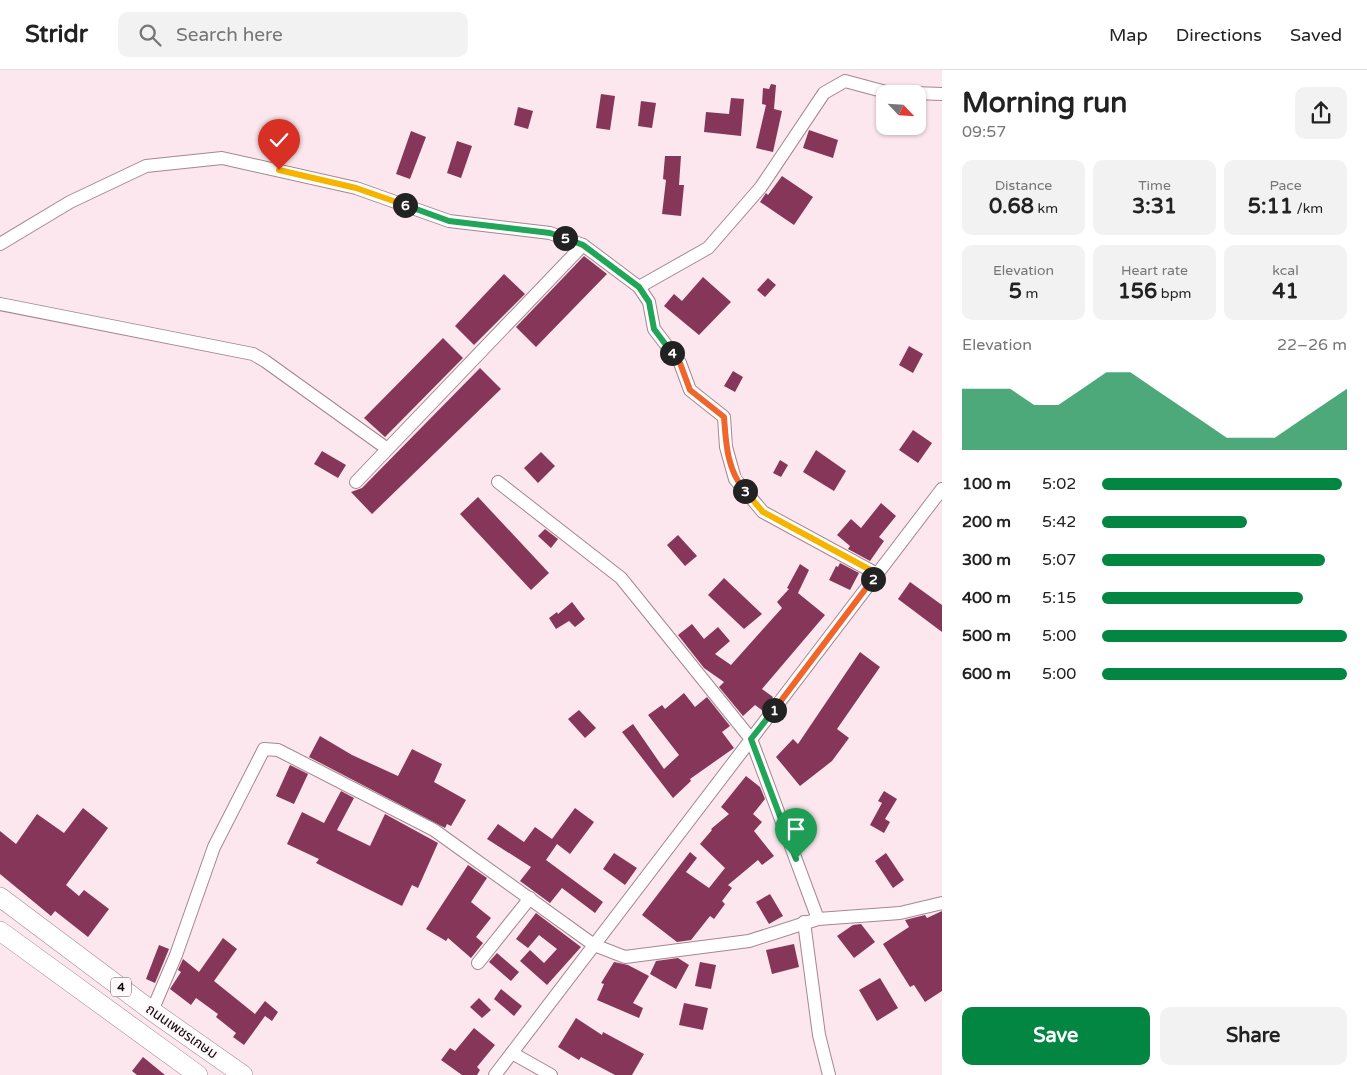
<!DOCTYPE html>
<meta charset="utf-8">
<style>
:root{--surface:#fff;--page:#f2f2f2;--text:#222;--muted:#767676;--line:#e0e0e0;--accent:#038641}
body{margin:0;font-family:"Varela Round","Noto Sans Thai",sans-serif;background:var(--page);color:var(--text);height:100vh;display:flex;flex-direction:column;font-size:19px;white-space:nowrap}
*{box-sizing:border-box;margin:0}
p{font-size:16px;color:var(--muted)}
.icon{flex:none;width:28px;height:28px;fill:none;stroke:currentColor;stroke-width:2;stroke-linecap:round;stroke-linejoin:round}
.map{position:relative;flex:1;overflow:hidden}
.sheet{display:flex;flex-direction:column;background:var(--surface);width:425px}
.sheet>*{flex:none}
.needle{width:32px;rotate:115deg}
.tools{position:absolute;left:876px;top:15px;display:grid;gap:10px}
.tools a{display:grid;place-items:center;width:50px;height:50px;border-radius:10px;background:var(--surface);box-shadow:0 1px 4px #0004;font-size:25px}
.pin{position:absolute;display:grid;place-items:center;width:42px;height:42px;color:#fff;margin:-51px -21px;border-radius:50% 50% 50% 0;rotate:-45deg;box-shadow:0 0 5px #0007}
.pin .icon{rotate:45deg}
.km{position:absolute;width:25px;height:25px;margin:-12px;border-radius:50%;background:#222;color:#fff;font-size:14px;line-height:25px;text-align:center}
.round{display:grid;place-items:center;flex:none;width:52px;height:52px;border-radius:10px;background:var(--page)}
.summary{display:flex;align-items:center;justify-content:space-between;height:85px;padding:0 20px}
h1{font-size:28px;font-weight:800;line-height:38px}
.metrics{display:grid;grid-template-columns:repeat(3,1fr);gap:8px;height:85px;padding:5px 20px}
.metrics div{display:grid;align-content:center;border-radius:10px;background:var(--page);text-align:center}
.metrics b{font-size:21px;font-weight:800}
.metrics small{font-size:14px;font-weight:400}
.metrics p{font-size:14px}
.chart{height:140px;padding:10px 20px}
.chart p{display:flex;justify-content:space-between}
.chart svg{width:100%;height:90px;margin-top:5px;fill:var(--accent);opacity:.7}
.action{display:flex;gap:10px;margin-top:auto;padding:10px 20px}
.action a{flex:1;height:58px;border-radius:10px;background:var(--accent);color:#fff;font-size:20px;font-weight:800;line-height:58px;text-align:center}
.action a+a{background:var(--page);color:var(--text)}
ul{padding:0 20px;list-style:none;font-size:16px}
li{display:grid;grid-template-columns:80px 60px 1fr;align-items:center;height:38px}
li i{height:12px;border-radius:6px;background:var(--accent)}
header{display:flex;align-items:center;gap:30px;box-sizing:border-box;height:70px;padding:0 25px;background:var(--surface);border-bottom:1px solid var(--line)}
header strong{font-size:24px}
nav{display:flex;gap:28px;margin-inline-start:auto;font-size:18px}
.search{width:350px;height:45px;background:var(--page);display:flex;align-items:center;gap:12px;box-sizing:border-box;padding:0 18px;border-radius:10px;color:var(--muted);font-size:19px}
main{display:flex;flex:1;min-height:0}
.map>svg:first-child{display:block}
.building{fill:#863658}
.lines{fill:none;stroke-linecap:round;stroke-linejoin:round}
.minor-casing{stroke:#a58791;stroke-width:14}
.highway-casing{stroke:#a58791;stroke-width:20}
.minor{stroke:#fff;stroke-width:12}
.highway{stroke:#fff;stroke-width:19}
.split-1-casing{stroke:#fff;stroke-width:10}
.split-2-casing{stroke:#fff;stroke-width:10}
.split-3-casing{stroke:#fff;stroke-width:10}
.split-4-casing{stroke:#fff;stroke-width:10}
.split-5-casing{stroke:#fff;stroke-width:10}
.split-6-casing{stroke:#fff;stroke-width:10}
.split-7-casing{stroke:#fff;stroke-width:10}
.split-1{stroke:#22a559;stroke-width:6}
.split-2{stroke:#f0652b;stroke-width:6}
.split-3{stroke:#f5b400;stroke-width:6}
.split-4{stroke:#f0652b;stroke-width:6}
.split-5{stroke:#22a559;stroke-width:6}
.split-6{stroke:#22a559;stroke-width:6}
.split-7{stroke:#f5b400;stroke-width:6}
.labels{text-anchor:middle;stroke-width:5;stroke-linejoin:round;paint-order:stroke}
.shield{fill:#fff8fa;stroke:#595053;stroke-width:1}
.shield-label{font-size:12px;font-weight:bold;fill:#12080c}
.street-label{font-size:14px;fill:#12080c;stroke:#fff8fa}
</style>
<header>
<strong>Stridr</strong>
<div class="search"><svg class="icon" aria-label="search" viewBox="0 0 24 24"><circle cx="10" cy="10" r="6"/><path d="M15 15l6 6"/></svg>Search here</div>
<nav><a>Map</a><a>Directions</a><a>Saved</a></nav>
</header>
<main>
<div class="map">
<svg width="942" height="1005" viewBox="0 0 942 1005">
<rect width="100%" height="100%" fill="#fbe7ed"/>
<g class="building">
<polygon points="771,14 776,15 774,39 782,41 773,82 756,78 766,35 762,34 763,18 769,19"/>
<polygon points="601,24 615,26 610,60 596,58"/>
<polygon points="731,28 744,29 741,66 704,62 706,42 729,44"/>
<polygon points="641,31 656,33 652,58 638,56"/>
<polygon points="518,37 533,41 528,59 514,55"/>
<polygon points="809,60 838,70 833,88 803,78"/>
<polygon points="411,61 426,67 410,109 396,104"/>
<polygon points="457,71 472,76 461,108 447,103"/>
<polygon points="665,86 681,86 679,115 684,115 681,146 662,144 666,110 663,109"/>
<polygon points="782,106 813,127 794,155 760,132 766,123 768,125"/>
<polygon points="584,186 607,204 536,277 516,257"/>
<polygon points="504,204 525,224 474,275 455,256"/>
<polygon points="703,207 731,232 699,265 664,236 674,224 682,231"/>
<polygon points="768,208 776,215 765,227 757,220"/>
<polygon points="443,268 463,288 385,367 364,348"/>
<polygon points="909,276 923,284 913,303 899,295"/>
<polygon points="480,298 501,319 372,444 351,422 362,418"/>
<polygon points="733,301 743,307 735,322 724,316"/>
<polygon points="913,360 932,373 918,393 899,380"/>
<polygon points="816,380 846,401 834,421 803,402"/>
<polygon points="322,381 346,395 338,408 314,394"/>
<polygon points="541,382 555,396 538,413 524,398"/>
<polygon points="780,390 788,395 781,407 773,403"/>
<polygon points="478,427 549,503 531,520 460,444"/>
<polygon points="881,433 896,446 879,467 884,471 870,491 848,479 850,476 837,465 851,449 861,458"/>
<polygon points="545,459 558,469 551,478 538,466"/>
<polygon points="678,465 697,486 685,496 667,475"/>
<polygon points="840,493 859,503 850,520 829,510 836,496 838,497"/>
<polygon points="800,494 809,500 798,523 825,545 762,619 773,627 763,641 755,635 743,646 719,617 724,612 704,598 678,565 692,554 704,569 718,557 730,571 715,584 731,595 782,538 777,532 789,519 787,518"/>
<polygon points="724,508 762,544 744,559 708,525"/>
<polygon points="910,512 942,535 942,562 898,529"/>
<polygon points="572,532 585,549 575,557 569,551 556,559 549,548 557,542 558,544"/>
<polygon points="860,582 880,597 837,659 849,668 832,691 800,716 776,687 793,669 798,674"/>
<polygon points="684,623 695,637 707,627 730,656 722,662 734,678 690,709 691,711 673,728 622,662 633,654 664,699 679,685 648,645 662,635 665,639"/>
<polygon points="579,640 596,658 585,668 568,649"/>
<polygon points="320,666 352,685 398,706 412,679 442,694 434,712 466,730 451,756 447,754 445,758 309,687"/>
<polygon points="290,695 308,704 294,734 276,726"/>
<polygon points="746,706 760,717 765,729 753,744 762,752 754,761 774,786 762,795 758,790 728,815 732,818 722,831 725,834 714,849 710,846 691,870 677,872 642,845 690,782 697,788 686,802 709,818 725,798 700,774 712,760 711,759 729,744 721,737"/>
<polygon points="341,721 354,728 337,760 370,776 385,744 438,773 418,818 412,815 402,836 316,793 319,789 287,774 302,742 324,753"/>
<polygon points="884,721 897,729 885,749 890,752 884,763 870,755 882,733 878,731"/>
<polygon points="83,738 108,758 66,815 79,826 84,820 109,839 88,867 55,841 51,846 0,804 0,761 16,774 37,744 64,763"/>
<polygon points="575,738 594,752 570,784 557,774 546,790 603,832 595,843 562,818 550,833 520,811 531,797 487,769 498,754 524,772 535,757 552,769"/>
<polygon points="614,783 637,798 625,815 603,799"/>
<polygon points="886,783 904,810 893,818 875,791"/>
<polygon points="468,795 487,808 471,832 491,848 476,867 483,873 471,888 448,868 446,871 426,859"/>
<polygon points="770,824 783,846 769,854 756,832"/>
<polygon points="942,841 942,921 925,932 914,915 910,917 883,874 909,857 905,850 925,845 927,848"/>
<polygon points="536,843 581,877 547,915 520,891 530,880 544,893 557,879 539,865 528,878 516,869"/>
<polygon points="861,854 875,872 854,888 837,866 853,855"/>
<polygon points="223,868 237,879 214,911 255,944 265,931 278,942 272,951 265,946 244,975 233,967 236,963 216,947 218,944 196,928 191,935 170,919 181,902 178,900 183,889 199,902"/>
<polygon points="794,874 799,897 772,904 766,880"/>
<polygon points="159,875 169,879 155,913 146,909"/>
<polygon points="497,883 519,902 511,911 489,892"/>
<polygon points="678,888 689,895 676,919 650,904 656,891"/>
<polygon points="614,892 628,895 649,906 633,933 643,938 639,948 597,930 604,914 601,913"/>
<polygon points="700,892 716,895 711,919 695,916"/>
<polygon points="880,908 898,938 877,951 859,920"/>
<polygon points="501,919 522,936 514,946 494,929"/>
<polygon points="479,928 491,940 482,948 470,937"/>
<polygon points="684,933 708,938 703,960 679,955"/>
<polygon points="576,948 602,965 603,962 644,984 632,1005 615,1005 581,987 579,990 558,977"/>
<polygon points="474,958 495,975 477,997 480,1000 477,1005 462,1005 441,990 450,978 455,981"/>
<polygon points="143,987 165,1005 137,1005 132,1001"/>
</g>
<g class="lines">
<g class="minor-casing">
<g id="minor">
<polyline points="0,174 70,132 146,96 222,88 356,118 449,151 550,163 583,175 639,217 649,232 654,259 680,293 690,320 724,347 726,377 735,409 763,442 877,504"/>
<polyline points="639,217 708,178 761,117 824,23 845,11 886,22 942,24"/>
<polyline points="0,234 253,284 265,291 386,378"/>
<polyline points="356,412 583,175"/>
<polyline points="498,412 621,508 751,669 818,849"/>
<polyline points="804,852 819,965 829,1005"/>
<polyline points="478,893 530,828"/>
<polyline points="152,941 176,885 214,777 264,679 278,680 434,760 594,875 625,887 749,871 818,849 900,843 942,833"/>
<polyline points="512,983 551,1005"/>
<polyline points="495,1005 942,419"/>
</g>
</g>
<g class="highway-casing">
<g id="highway">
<polyline points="0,827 152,941 243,1005"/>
<polyline points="0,861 198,1005"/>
</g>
</g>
<use href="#minor" class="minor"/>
<use href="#highway" class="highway"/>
</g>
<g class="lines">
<g class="split-1-casing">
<polyline id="split-1" points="774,640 751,669 796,789"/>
</g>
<g class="split-2-casing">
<polyline id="split-2" points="774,640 873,509"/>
</g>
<g class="split-3-casing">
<polyline id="split-3" points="745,421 763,442 878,504 873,509"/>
</g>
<g class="split-4-casing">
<path id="split-4" d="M672,283L680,293L690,320L724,347C726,374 727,400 745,421"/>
</g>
<g class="split-5-casing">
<polyline id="split-5" points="565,168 583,175 639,217 649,232 654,259 672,283"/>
</g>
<g class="split-6-casing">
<polyline id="split-6" points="405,135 449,151 550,163 565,168"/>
</g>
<g class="split-7-casing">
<polyline id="split-7" points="279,100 356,118 405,135"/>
</g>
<use href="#split-1" class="split-1"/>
<use href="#split-2" class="split-2"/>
<use href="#split-3" class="split-3"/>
<use href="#split-4" class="split-4"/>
<use href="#split-5" class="split-5"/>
<use href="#split-6" class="split-6"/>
<use href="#split-7" class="split-7"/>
</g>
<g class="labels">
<rect class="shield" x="111" y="907.5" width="20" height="19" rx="4"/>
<g class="shield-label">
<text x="121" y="921">4</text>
</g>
<g class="street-label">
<text transform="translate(182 961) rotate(35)" y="5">ถนนเพชรเกษม</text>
</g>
</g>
</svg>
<div class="tools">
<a><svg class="needle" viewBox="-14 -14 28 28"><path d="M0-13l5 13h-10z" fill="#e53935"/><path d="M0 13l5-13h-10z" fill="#767676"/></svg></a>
</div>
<div class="pin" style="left:796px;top:789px;background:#1e9e55"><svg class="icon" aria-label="arrive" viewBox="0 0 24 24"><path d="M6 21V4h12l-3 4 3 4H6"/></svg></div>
<div class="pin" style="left:279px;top:100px;background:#d93025"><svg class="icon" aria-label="check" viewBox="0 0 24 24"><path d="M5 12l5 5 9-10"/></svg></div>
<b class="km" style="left:774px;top:640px">1</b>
<b class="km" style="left:873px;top:509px">2</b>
<b class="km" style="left:745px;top:421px">3</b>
<b class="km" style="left:672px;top:283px">4</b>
<b class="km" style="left:565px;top:168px">5</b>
<b class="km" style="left:405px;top:135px">6</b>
</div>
<section class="sheet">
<div class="summary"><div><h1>Morning run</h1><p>09:57</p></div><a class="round"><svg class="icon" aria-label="share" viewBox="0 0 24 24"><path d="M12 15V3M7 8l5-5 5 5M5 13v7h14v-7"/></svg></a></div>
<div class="metrics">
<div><p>Distance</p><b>0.68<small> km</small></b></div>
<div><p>Time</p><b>3:31</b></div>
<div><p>Pace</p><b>5:11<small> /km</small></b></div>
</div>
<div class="metrics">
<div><p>Elevation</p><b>5<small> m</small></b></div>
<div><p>Heart rate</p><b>156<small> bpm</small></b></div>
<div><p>kcal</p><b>41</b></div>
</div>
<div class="chart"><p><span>Elevation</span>22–26 m</p>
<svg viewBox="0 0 160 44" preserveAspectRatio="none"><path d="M0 44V14L10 14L20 14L30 22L40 22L50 14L60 6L70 6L80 14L90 22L100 30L110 38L120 38L130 38L140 30L150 22L160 14V44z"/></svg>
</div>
<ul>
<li><b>100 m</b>5:02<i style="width:98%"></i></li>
<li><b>200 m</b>5:42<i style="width:59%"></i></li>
<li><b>300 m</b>5:07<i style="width:91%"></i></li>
<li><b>400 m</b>5:15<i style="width:82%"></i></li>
<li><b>500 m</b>5:00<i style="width:100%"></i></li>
<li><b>600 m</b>5:00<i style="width:100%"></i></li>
</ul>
<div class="action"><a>Save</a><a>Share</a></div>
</section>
</main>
